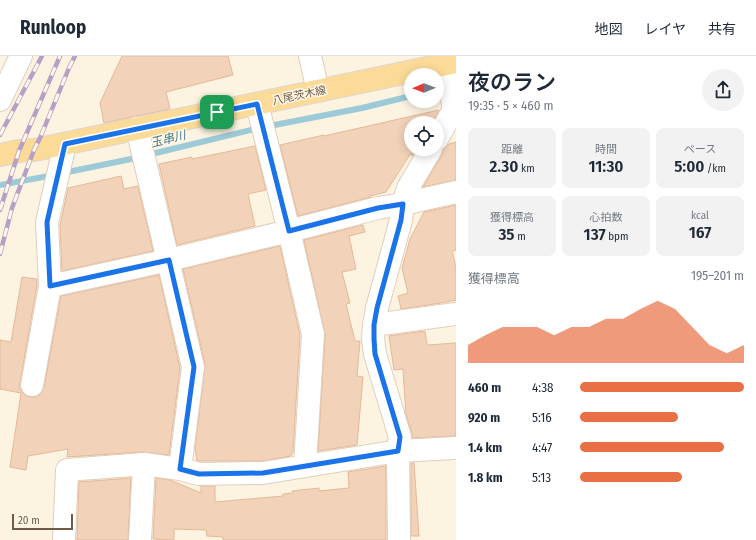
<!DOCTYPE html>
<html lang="ja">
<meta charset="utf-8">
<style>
:root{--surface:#fff;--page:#f2f2f3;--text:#1f2937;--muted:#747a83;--line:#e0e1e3;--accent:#e87044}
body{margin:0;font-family:"Fira Sans Condensed","Noto Sans JP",sans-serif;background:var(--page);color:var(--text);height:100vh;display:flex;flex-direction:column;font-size:15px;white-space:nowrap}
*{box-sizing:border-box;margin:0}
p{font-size:13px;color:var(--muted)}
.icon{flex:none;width:22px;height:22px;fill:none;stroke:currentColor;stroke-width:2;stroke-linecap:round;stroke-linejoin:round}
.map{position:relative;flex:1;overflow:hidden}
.side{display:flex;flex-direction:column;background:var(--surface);width:300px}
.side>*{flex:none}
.needle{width:26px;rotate:269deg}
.fabs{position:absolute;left:404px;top:12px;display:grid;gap:8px}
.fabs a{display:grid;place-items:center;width:40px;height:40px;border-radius:50%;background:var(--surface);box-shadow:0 2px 10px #0003;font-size:20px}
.scale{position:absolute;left:12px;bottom:10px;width:61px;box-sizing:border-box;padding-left:4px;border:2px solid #735948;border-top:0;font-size:11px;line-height:14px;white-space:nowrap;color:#735948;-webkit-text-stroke:3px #fff7e7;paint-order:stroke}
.pin{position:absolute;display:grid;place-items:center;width:34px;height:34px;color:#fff;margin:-17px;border-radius:8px;box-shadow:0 2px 6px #0006}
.round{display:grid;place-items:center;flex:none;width:42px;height:42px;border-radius:21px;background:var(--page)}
.head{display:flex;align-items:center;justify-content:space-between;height:68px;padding:0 12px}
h1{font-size:22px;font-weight:600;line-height:30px}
.metrics{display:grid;grid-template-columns:repeat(3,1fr);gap:6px;height:68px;padding:4px 12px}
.metrics div{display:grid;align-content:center;border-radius:8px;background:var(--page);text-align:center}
.metrics b{font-size:17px;font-weight:600}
.metrics small{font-size:11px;font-weight:400}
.metrics p{font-size:11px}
.chart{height:112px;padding:8px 12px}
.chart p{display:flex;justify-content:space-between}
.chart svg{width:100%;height:72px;margin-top:4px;fill:var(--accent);opacity:.7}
ul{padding:0 12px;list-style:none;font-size:13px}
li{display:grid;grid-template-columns:64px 48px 1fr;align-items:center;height:30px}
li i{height:10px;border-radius:5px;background:var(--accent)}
header{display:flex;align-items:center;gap:24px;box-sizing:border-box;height:56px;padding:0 20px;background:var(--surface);border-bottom:1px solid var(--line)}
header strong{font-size:19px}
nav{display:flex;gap:22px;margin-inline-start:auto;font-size:14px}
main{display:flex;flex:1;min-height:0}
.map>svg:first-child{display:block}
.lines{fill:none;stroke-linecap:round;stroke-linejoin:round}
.stream{stroke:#9ccbd7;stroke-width:6}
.building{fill:#f2d2b8;stroke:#e5b999}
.street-casing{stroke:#e0cfbd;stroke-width:24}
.primary-casing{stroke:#ddd7d3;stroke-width:24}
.street{stroke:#fff;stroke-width:22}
.primary{stroke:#fcdb98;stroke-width:22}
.rail-casing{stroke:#b6a0c5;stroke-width:4.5}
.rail{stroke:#fff7e7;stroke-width:3;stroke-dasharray:9;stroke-linecap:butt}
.route-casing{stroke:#fff;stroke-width:8}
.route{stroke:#1a73e8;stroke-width:5}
.labels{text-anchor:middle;stroke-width:3;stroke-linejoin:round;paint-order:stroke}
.street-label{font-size:11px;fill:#735948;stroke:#fff7e7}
.water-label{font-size:12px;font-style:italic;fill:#417987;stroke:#fff7e7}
</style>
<header>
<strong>Runloop</strong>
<nav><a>地図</a><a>レイヤ</a><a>共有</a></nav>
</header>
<main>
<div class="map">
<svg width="456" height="484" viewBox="0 0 456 484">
<rect width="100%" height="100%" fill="#fcf3e1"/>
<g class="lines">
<g class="stream">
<polyline points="63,117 131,103 259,72 362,52 411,40"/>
<polyline points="0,129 54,119"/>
</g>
</g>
<g class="building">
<polygon points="122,0 228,0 233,19 166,36 170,53 104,67 100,47"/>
<polygon points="439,54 432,67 411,67 411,93 416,93 412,100 411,97 386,136 370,140 371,141 298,160 280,89 324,79 324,80"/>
<polygon points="456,86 456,124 423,131 442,99 443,94 449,88"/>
<polygon points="255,90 266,134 248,138 255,170 177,189 159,108 192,101 192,103"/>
<polygon points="121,120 124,133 138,130 153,195 62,215 60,169 68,132"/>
<polygon points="456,149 456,194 452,195 456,211 456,244 441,247 401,253 398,240 408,237 402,212 410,183 424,156"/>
<polygon points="363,169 365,176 349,180 356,213 342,216 350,247 346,248 355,285 360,285 357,320 363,321 357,389 318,395 325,279 304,184"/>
<polygon points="280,190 300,279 293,396 291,400 262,405 197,405 195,392 205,308 183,213"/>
<polygon points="159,219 180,312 169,399 143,396 67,401 68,393 28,400 26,414 10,411 21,337 0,333 0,284 11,286 22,221 37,223 37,229 20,327 20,333 24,338 30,341 37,341 41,337 44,331 61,240"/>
<polygon points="425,275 427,289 456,287 456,380 412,382 412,377 406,359 403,313 394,314 389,280"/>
<polygon points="411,407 414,407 419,480 411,480"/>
<polygon points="386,410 386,484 223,484 223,481 207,480 206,474 174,473 174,484 153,483 156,422 170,424 201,437 201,430 215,430 215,446 283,440 283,438 293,437 292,435 319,432 319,435 349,432 348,416"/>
<polygon points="131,422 128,484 77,484 79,426"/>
</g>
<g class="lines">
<g class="street-casing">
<g id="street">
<polyline points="310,0 318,35"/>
<polyline points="0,44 21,0"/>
<polyline points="257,48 289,175 313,278 305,410"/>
<polyline points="137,72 193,311 180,413"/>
<polyline points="437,83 454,53 445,9"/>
<polyline points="50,230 169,204 289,175 378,152 403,148 456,136"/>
<polyline points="374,269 456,258"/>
<polyline points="32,329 50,230 47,166 65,88"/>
<polyline points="64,484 67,414 144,408 180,413 199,418 263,417 398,395 456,392"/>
<polyline points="140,484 144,408"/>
<polyline points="399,484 398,395 400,381 375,298 373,283 374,269 377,252 401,164 403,148 408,132 431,93"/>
</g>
</g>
<g class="primary-casing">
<polyline id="primary" points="0,99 19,95 34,94 44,92 456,6"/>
</g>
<use href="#street" class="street"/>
<use href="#primary" class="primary"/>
<g class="rail-casing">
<g id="rail">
<polyline points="0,79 42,0"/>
<polyline points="0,154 19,95 60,0"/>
<polyline points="0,198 12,152 34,94 40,82 69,12 75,0"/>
</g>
</g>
<use href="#rail" class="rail"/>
</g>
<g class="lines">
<g class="route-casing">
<polygon id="route" points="257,48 289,175 378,152 403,148 401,164 377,252 374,269 374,283 375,298 400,381 398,395 263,417 199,418 180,413 194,311 169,204 50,230 47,166 65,88"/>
</g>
<use href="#route" class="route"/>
</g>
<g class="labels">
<g class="street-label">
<text transform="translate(299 39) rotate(-12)" y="4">八尾茨木線</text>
</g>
<g class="water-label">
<text transform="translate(168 83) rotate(-14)" y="4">玉串川</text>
</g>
</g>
</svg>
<div class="fabs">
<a><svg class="needle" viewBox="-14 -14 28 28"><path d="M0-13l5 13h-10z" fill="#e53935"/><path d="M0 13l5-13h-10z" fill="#747a83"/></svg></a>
<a><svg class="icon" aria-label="locate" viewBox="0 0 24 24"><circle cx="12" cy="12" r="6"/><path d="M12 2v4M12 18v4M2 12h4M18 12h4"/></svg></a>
</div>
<div class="scale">20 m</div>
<div class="pin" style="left:217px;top:56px;background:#1e9e55"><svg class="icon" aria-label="arrive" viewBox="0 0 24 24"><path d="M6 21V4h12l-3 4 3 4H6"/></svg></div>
</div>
<section class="side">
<div class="head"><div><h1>夜のラン</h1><p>19:35 · 5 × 460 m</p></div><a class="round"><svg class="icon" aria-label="share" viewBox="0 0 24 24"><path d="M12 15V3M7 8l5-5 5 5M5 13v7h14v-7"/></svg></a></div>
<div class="metrics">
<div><p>距離</p><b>2.30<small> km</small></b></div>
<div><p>時間</p><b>11:30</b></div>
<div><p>ペース</p><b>5:00<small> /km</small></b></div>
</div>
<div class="metrics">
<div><p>獲得標高</p><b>35<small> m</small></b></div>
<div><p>心拍数</p><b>137<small> bpm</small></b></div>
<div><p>kcal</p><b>167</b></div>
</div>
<div class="chart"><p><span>獲得標高</span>195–201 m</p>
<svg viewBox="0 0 160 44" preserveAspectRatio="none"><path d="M0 44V33L10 27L20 22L30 22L40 22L50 27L60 22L70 22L80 17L90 17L100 11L110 6L120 11L130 22L140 33L150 38L160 33V44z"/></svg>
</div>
<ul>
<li><b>460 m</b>4:38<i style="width:100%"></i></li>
<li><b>920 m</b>5:16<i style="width:60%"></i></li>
<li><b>1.4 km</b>4:47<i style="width:88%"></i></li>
<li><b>1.8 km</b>5:13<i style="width:62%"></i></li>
</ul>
</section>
</main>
